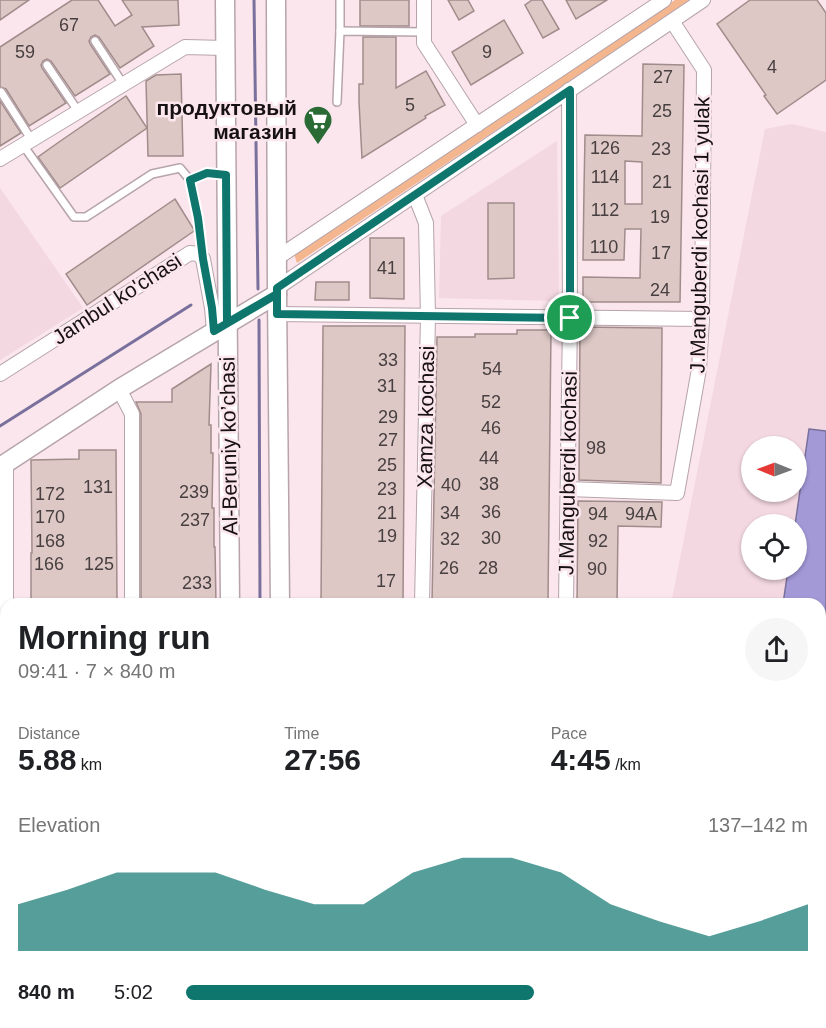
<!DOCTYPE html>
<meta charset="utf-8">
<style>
:root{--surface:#fff;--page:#f6f6f6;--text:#202124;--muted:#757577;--accent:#0f766e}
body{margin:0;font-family:Helvetica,sans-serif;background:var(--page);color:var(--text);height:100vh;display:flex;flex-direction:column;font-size:22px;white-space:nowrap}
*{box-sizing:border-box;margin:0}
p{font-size:20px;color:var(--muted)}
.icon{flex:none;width:33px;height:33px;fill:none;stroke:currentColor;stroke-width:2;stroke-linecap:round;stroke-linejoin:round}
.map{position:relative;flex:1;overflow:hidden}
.details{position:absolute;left:0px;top:598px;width:826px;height:430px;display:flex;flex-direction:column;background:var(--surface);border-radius:18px 18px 0 0;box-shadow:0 2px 4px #0004}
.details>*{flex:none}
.needle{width:39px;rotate:271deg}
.buttons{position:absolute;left:741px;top:436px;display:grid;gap:12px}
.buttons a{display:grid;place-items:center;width:66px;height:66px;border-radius:50%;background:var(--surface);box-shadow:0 2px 4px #0004;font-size:30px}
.pin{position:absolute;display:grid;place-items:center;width:51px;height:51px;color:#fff;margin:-26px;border:3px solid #fff;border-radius:50%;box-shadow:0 2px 6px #0007}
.round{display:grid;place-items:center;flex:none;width:63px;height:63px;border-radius:32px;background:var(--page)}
.head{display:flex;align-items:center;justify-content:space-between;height:102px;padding:0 18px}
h1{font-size:33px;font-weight:800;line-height:45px}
.figures{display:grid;grid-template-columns:repeat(3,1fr);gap:9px;height:102px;padding:6px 18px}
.figures div{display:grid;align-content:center}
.figures b{font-size:30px;font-weight:800}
.figures small{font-size:16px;font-weight:400}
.figures p{font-size:16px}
.chart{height:168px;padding:12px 18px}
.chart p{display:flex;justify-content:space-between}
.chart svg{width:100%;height:108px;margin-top:6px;fill:var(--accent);opacity:.7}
ul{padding:0 18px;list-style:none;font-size:20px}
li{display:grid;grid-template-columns:96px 72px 1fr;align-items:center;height:45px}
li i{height:15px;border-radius:8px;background:var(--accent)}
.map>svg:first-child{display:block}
.built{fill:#f3d7e1;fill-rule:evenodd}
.green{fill:#f4b68e}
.water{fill:#a399d7;stroke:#79709c;stroke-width:1.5}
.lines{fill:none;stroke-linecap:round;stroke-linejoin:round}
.stream{stroke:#79709c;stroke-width:3}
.building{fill:#ddc8c6;stroke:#a08c8a;stroke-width:1.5;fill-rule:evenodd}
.lane-casing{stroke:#b7a4ab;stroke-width:10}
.street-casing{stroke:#b7a4ab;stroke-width:16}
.secondary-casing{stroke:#b7a4ab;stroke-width:21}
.lane{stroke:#fff;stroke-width:7}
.street{stroke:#fff;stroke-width:14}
.secondary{stroke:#fff;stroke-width:18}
.route-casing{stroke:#fff;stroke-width:12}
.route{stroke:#0f766e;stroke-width:8}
.labels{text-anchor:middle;stroke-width:5;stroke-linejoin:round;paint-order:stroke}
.number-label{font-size:18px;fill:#483f40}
.poi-label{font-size:21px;font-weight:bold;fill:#171113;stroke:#fbe6ee;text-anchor:end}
.street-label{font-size:21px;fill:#171113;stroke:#fbe6ee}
</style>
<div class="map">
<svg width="826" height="1028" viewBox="0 0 826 1028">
<rect width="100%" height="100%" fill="#fbe6ee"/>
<g class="built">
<path d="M792,124L826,132V1028H665L660,1023H820V604H671L765,129ZM752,447H796V492H752ZM752,525H796V570H752Z"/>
<polygon points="557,141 559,301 439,298 441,216"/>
<polygon points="0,188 83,308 0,360"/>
</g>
<polygon class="green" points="675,0 691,0 297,263 294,254"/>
<polygon class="water" points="809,429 826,431 826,725 820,724 820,604 783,604 788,570 796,570 796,525 795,525"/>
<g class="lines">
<g class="stream">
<polyline points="254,0 258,289"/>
<polyline points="259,320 260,604"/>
<polyline points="0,426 191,305"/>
<polyline points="262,1023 262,1028"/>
</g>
</g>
<g class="building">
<polygon points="0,0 29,0 0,20"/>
<polygon points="72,0 98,0 115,26 132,15 122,0 178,0 179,25 142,27 154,46 120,68 99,37 95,35 91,37 89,41 90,44 110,74 75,96 51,61 47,59 43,61 41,65 42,68 66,103 29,126 6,89 0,87 0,47"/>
<rect x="360" y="0" width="49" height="26"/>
<polygon points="448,0 468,0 474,11 459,20"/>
<polygon points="532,0 542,0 559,29 543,38 525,5"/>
<polygon points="566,0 607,0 576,19"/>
<polygon points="750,0 817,0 826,13 826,80 777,114 764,96 766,95 717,24"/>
<polygon points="504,20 523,53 471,85 452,52"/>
<polygon points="363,37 396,37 396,88 426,71 445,105 425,116 426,118 362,158 359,102 359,84 363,84"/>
<path d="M643,64L684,65L680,302H583V277L640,278V277L641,229H625L624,260H583L584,189L585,135L642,136ZM625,161L642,162V204H625Z"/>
<polygon points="181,74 183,156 148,156 146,81 156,75"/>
<polygon points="126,96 147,128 60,188 38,157 59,142"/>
<polygon points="0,101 21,133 0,146"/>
<polygon points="175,199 193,228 194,231 87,305 66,274"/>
<polygon points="488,203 514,203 514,278 488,279"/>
<polygon points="370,238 404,238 404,299 370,298"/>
<polygon points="316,282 349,282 349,300 315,300"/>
<polygon points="323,326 405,326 403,604 321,604"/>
<polygon points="580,327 662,328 661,483 579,480"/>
<polygon points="517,330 551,330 548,601 505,601 505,603 432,603 437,337 475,337 475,334 517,334"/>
<polygon points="211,364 209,425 211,425 211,453 213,453 212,508 214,508 214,547 215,547 216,604 141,604 141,414 136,402 172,402 172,389"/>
<polygon points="79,450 116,450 117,604 31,604 31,553 32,553 31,460 79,459"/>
<polygon points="578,501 662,502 661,527 618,526 617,604 577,604"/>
</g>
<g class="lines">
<g class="lane-casing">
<g id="lane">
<polyline points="340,31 340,0"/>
<polyline points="95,41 123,84"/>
<polyline points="47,65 78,111"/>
<polyline points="1,92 31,139"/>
<polyline points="337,102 340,31 424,32"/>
<polyline points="23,145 74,217 86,217 152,174 180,168 190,180 198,218 202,256"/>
<polyline points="190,180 207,173 226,175"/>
<polyline points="820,908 826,902"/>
<polyline points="800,1023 805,1028"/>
</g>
</g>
<g class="street-casing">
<g id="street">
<polyline points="424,0 424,43 477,125"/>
<polyline points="0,159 185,47 225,48"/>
<polyline points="415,195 426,223 428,316 422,604"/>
<polyline points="277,258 664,0"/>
<polyline points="277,288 703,0"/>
<polyline points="277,314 702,319"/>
<polyline points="0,374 190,253 198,254 203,259 212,308 214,331"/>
<polyline points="119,389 132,414 132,604"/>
<polyline points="568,489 677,493 699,369 702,319 704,70 672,21"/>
<polyline points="6,604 6,462"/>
<polyline points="566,604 570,318 569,90"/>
<polyline points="627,1023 631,1028"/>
<polyline points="5,1028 6,608"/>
<polyline points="131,1028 131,1023"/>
</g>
</g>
<g class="secondary-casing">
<g id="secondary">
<polyline points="225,0 230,604"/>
<polyline points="276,0 277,294 280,604"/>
<polyline points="0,467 119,389 277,294"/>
<polyline points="234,1023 234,1028"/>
<polyline points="284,1023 284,1028"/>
</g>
</g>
<use href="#lane" class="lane"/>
<use href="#street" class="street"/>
<use href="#secondary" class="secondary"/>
</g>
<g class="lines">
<g class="route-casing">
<polyline id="route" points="570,318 277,314 277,294 214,331 212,308 203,259 198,218 190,180 207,173 226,175 227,323 277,294 277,288 570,90 570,318"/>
</g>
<use href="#route" class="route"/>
</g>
<defs>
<g id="supermarket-pin" transform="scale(1.5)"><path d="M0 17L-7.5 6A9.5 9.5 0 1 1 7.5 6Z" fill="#2a6b35" stroke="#fbe6ee"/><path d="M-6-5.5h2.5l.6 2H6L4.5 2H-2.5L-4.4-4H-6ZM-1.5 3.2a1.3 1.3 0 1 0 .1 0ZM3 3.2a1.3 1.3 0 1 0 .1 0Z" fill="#fff"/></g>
</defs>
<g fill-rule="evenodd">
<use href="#supermarket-pin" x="318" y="120"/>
</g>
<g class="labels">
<g class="number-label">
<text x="69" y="31">67</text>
<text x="25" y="58">59</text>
<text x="487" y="58">9</text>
<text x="772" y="73">4</text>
<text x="663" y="83">27</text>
<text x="410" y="111">5</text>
<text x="662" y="117">25</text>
<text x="605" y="154">126</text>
<text x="661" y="155">23</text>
<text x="605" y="183">114</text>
<text x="662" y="188">21</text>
<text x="605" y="216">112</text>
<text x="660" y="223">19</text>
<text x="604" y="253">110</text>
<text x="661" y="259">17</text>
<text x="387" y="274">41</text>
<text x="660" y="296">24</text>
<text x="388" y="366">33</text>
<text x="492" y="375">54</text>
<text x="387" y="392">31</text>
<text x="491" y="408">52</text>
<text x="388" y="423">29</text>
<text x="491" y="434">46</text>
<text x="388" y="446">27</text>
<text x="596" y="454">98</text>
<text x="489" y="464">44</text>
<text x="387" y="471">25</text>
<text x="489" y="490">38</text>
<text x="451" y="491">40</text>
<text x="98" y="493">131</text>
<text x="387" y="495">23</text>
<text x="194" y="498">239</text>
<text x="50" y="500">172</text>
<text x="491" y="518">36</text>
<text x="387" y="519">21</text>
<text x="450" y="519">34</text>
<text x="598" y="520">94</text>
<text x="641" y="520">94A</text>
<text x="50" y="523">170</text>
<text x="195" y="526">237</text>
<text x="387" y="542">19</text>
<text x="491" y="544">30</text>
<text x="450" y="545">32</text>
<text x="50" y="547">168</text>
<text x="598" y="547">92</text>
<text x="49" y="570">166</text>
<text x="99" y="570">125</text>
<text x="449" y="574">26</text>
<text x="488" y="574">28</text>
<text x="597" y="575">90</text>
<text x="386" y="587">17</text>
<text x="197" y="589">233</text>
</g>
<g class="poi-label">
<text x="297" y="115">продуктовый<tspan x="297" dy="24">магазин</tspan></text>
</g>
<g class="street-label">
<text transform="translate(700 235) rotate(-89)" y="7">J.Manguberdi kochasi 1 yulak</text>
<text transform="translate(117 299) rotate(-33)" y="7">Jambul ko'chasi</text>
<text transform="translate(426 417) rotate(-89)" y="7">Xamza kochasi</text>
<text transform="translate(229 446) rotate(-91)" y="7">Al-Beruniy ko’chasi</text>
<text transform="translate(568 473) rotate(-89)" y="7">J.Manguberdi kochasi</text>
</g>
</g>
</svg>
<div class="buttons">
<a><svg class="needle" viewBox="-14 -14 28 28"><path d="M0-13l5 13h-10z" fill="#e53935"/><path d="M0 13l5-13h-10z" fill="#757577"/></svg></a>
<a><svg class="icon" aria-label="locate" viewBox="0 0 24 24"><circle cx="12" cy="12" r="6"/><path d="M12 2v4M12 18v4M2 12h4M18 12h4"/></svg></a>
</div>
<div class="pin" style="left:570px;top:318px;background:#1e9e55"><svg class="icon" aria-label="arrive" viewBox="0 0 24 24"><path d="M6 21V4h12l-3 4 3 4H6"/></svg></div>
<section class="details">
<div class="head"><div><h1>Morning run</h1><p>09:41 · 7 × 840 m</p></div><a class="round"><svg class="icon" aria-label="share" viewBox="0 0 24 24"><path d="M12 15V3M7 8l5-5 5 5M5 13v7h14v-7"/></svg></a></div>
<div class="figures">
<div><p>Distance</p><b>5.88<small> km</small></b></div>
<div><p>Time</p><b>27:56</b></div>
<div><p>Pace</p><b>4:45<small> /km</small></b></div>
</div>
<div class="chart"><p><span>Elevation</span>137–142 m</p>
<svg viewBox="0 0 160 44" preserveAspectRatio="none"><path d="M0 44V25L10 19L20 12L30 12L40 12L50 19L60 25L70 25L80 12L90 6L100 6L110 12L120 25L130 32L140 38L150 32L160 25V44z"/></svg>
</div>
<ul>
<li><b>840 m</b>5:02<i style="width:56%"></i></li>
</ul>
</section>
</div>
